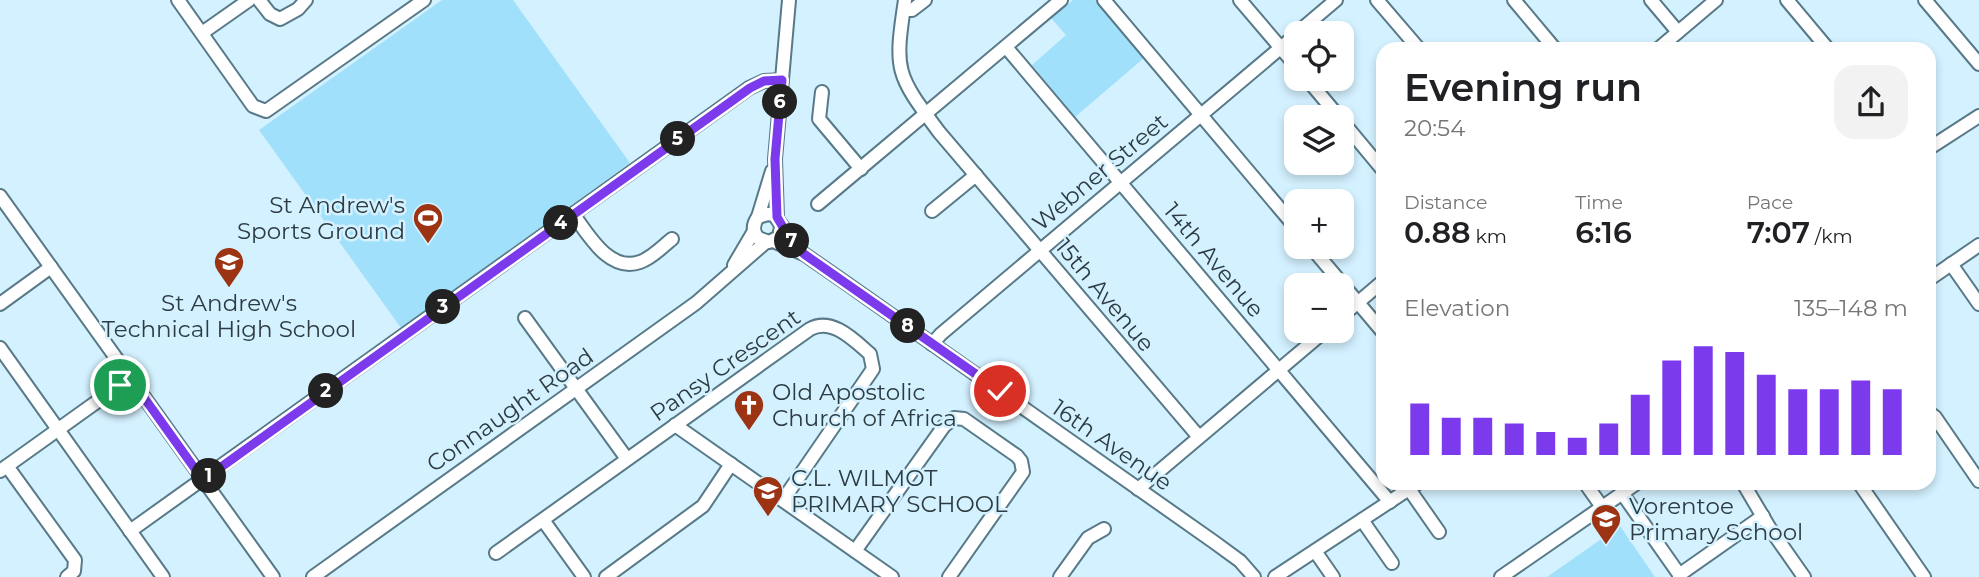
<!DOCTYPE html>
<meta charset="utf-8">
<style>
:root{--surface:#fff;--page:#f2f2f2;--text:#202124;--muted:#757577;--accent:#7c3aed}
body{margin:0;font-family:Montserrat,sans-serif;background:var(--page);color:var(--text);height:100vh;display:flex;flex-direction:column;font-size:26px;white-space:nowrap}
*{box-sizing:border-box;margin:0}
p{font-size:23px;color:var(--muted)}
.icon{flex:none;width:38px;height:38px;fill:none;stroke:currentColor;stroke-width:2;stroke-linecap:round;stroke-linejoin:round}
.map{position:relative;flex:1;overflow:hidden}
.side{position:absolute;left:1376px;top:42px;width:560px;height:448px;display:flex;flex-direction:column;background:var(--surface);border-radius:21px;box-shadow:0 4px 10px #0003}
.side>*{flex:none}
.tools{position:absolute;left:1284px;top:21px;display:grid;gap:14px}
.tools a{display:grid;place-items:center;width:70px;height:70px;border-radius:14px;background:var(--surface);box-shadow:0 4px 10px #0003;font-size:35px}
.pin{position:absolute;display:grid;place-items:center;width:60px;height:60px;color:#fff;margin:-30px;border:4px solid #fff;border-radius:50%;box-shadow:0 2px 7px #0007}
.km{position:absolute;width:35px;height:35px;margin:-18px;border-radius:50%;background:#222;color:#fff;font-size:19px;line-height:35px;text-align:center}
.round{display:grid;place-items:center;flex:none;width:74px;height:74px;border-radius:21px;background:var(--page)}
.summary{display:flex;align-items:center;justify-content:space-between;height:119px;padding:0 28px}
h1{font-size:38px;font-weight:600;line-height:52px}
.metrics{display:grid;grid-template-columns:repeat(3,1fr);gap:10px;height:119px;padding:7px 28px}
.metrics div{display:grid;align-content:center}
.metrics b{font-size:30px;font-weight:600}
.metrics small{font-size:19px;font-weight:400}
.metrics p{font-size:19px}
.chart{height:196px;padding:14px 28px}
.chart p{display:flex;justify-content:space-between}
.chart svg{width:100%;height:126px;margin-top:7px;stroke:var(--accent);stroke-width:6}
.map>svg:first-child{display:block}
.green{fill:#a0e0fb}
.lines{fill:none;stroke-linecap:round;stroke-linejoin:round}
.minor-casing{stroke:#587988;stroke-width:16}
.minor{stroke:#fff;stroke-width:12}
.route-casing{stroke:#fff;stroke-width:14}
.route{stroke:#7c3aed;stroke-width:9}
.labels{text-anchor:middle;stroke-width:5;stroke-linejoin:round;paint-order:stroke}
.street-label{font-size:23px;fill:#2d3c43;stroke:#d4f1ff}
.poi-label{font-size:23px;fill:#2d3c43;stroke:#d4f1ff;text-anchor:start}
</style>
<div class="map">
<svg width="1979" height="577" viewBox="0 0 1979 577">
<rect width="100%" height="100%" fill="#d4f1ff"/>
<g class="green">
<polygon points="442,0 513,0 630,163 401,328 259,130"/>
<polygon points="1073,0 1095,0 1144,58 1075,117 1032,65 1066,35 1051,18"/>
<polygon points="1620,526 1655,577 1547,577"/>
</g>
<g class="lines">
<g class="minor-casing">
<g id="minor">
<polyline points="178,0 253,106 266,111 424,0"/>
<polyline points="259,0 270,14 280,19 298,9 306,0"/>
<path d="M905,0C894,72 896,74 939,132L1199,437"/>
<polyline points="1104,0 1297,229"/>
<polyline points="1240,0 1297,67"/>
<polyline points="1377,0 1419,49"/>
<polyline points="1514,0 1555,49"/>
<polyline points="1651,0 1678,32"/>
<polyline points="1787,0 1828,49"/>
<polyline points="1925,0 1979,64"/>
<polyline points="904,10 912,10 925,0"/>
<polyline points="202,33 249,0"/>
<polyline points="1297,33 1336,0"/>
<polyline points="1006,47 1390,502"/>
<polyline points="1658,49 1716,0"/>
<polyline points="1307,79 1339,117"/>
<polyline points="822,92 819,119 861,169"/>
<polyline points="1342,121 1382,169"/>
<polyline points="1928,149 1979,116"/>
<polyline points="0,196 273,577"/>
<polyline points="818,204 1061,0"/>
<polyline points="932,211 976,175"/>
<path d="M573,214C588,234 609,273 640,262C652,258 662,247 672,239"/>
<polyline points="758,217 772,171"/>
<polyline points="777,217 775,159 789,0"/>
<path d="M781,227L779,237L769,242L758,238C752,231 753,224 758,217L768,214L774,215L799,249"/>
<polyline points="773,241 804,254 843,281 1214,542 1240,561 1254,577"/>
<polyline points="1311,247 1382,331"/>
<polyline points="1951,264 1979,304"/>
<polyline points="734,265 754,231"/>
<polyline points="1928,280 1979,245"/>
<polyline points="0,304 51,267"/>
<polyline points="1342,316 1382,282"/>
<polyline points="525,318 627,459"/>
<polyline points="932,344 941,334 1297,34"/>
<polyline points="0,348 163,577"/>
<polyline points="1928,412 1935,417 1979,481"/>
<polyline points="675,425 892,577"/>
<polyline points="7,466 75,560 74,571 67,577"/>
<polyline points="0,471 130,378"/>
<polyline points="1585,483 1602,507"/>
<polyline points="1743,483 1769,527 1804,577"/>
<polyline points="1859,483 1924,577"/>
<polyline points="1138,489 1325,331"/>
<polyline points="1409,489 1439,532"/>
<polyline points="1622,493 1681,577"/>
<polyline points="543,520 584,577"/>
<polyline points="1362,520 1392,563"/>
<polyline points="130,531 749,88 764,81 782,80"/>
<polyline points="855,551 944,426 954,418 964,419 1017,456 1021,461 1023,472 949,577"/>
<polyline points="1315,551 1333,577"/>
<path d="M496,553L810,329C832,317 854,340 870,354L873,369L783,500"/>
<polyline points="1679,575 1763,516"/>
<polyline points="313,577 696,303 766,242"/>
<polyline points="606,577 703,506 731,464"/>
<polyline points="1060,577 1088,538 1104,529"/>
<polyline points="1275,577 1418,483"/>
<polyline points="1501,577 1637,483"/>
</g>
</g>
<use href="#minor" class="minor"/>
</g>
<g class="lines">
<g class="route-casing">
<polyline id="route" points="120,385 130,378 203,480 750,88 764,81 782,80 775,159 777,217 790,239 804,254 1000,391"/>
</g>
<use href="#route" class="route"/>
</g>
<defs>
<g id="stadium-pin" transform="scale(1.575)"><path d="M0 17L-7.5 6A9.5 9.5 0 1 1 7.5 6Z" fill="#9c3414" stroke="#d4f1ff"/><path d="M0-5a6.5 5 0 1 0 0 10a6.5 5 0 1 0 0-10ZM-3.5-1.8h7v3.6h-7Z" fill="#fff"/></g>
<g id="school-pin" transform="scale(1.575)"><path d="M0 17L-7.5 6A9.5 9.5 0 1 1 7.5 6Z" fill="#9c3414" stroke="#d4f1ff"/><path d="M0-5L7-2L0 1L-7-2ZM-4 1L0 2.5L4 1V4Q0 6-4 4Z" fill="#fff"/></g>
<g id="church-pin" transform="scale(1.575)"><path d="M0 17L-7.5 6A9.5 9.5 0 1 1 7.5 6Z" fill="#9c3414" stroke="#d4f1ff"/><path d="M-1.2-6h2.4v3.5h3.3v2.4h-3.3V6h-2.4V-.1h-3.3v-2.4h3.3Z" fill="#fff"/></g>
</defs>
<g fill-rule="evenodd">
<use href="#stadium-pin" x="428" y="218"/>
<use href="#school-pin" x="229" y="262"/>
<use href="#church-pin" x="749" y="405"/>
<use href="#school-pin" x="768" y="491"/>
<use href="#school-pin" x="1606" y="519"/>
</g>
<g class="labels">
<g class="street-label">
<text transform="translate(1100 172) rotate(-40)" y="8">Webner Street</text>
<text transform="translate(1214 260) rotate(50)" y="8">14th Avenue</text>
<text transform="translate(1105 295) rotate(50)" y="8">15th Avenue</text>
<text transform="translate(725 365) rotate(-35)" y="8">Pansy Crescent</text>
<text transform="translate(510 410) rotate(-35)" y="8">Connaught Road</text>
<text transform="translate(1112 445) rotate(35)" y="8">16th Avenue</text>
</g>
<g class="poi-label">
<text x="405" y="213" text-anchor="end">St Andrew's<tspan x="405" dy="26">Sports Ground</tspan></text>
<text x="229" y="311" text-anchor="middle">St Andrew's<tspan x="229" dy="26">Technical High School</tspan></text>
<text x="772" y="400">Old Apostolic<tspan x="772" dy="26">Church of Africa</tspan></text>
<text x="791" y="486">C.L. WILMOT<tspan x="791" dy="26">PRIMARY SCHOOL</tspan></text>
<text x="1629" y="514">Vorentoe<tspan x="1629" dy="26">Primary School</tspan></text>
</g>
</g>
</svg>
<div class="tools">
<a><svg class="icon" aria-label="locate" viewBox="0 0 24 24"><circle cx="12" cy="12" r="6"/><path d="M12 2v4M12 18v4M2 12h4M18 12h4"/></svg></a>
<a><svg class="icon" aria-label="layers" viewBox="0 0 24 24"><path d="M12 4l9 5-9 5-9-5zM3 14l9 5 9-5"/></svg></a>
<a>+</a>
<a>−</a>
</div>
<div class="pin" style="left:120px;top:385px;background:#1e9e55"><svg class="icon" aria-label="arrive" viewBox="0 0 24 24"><path d="M6 21V4h12l-3 4 3 4H6"/></svg></div>
<div class="pin" style="left:1000px;top:391px;background:#d93025"><svg class="icon" aria-label="check" viewBox="0 0 24 24"><path d="M5 12l5 5 9-10"/></svg></div>
<b class="km" style="left:209px;top:476px">1</b>
<b class="km" style="left:326px;top:391px">2</b>
<b class="km" style="left:443px;top:307px">3</b>
<b class="km" style="left:561px;top:223px">4</b>
<b class="km" style="left:678px;top:139px">5</b>
<b class="km" style="left:780px;top:102px">6</b>
<b class="km" style="left:792px;top:241px">7</b>
<b class="km" style="left:908px;top:326px">8</b>
<section class="side">
<div class="summary"><div><h1>Evening run</h1><p>20:54</p></div><a class="round"><svg class="icon" aria-label="share" viewBox="0 0 24 24"><path d="M12 15V3M7 8l5-5 5 5M5 13v7h14v-7"/></svg></a></div>
<div class="metrics">
<div><p>Distance</p><b>0.88<small> km</small></b></div>
<div><p>Time</p><b>6:16</b></div>
<div><p>Pace</p><b>7:07<small> /km</small></b></div>
</div>
<div class="chart"><p><span>Elevation</span>135–148 m</p>
<svg viewBox="0 0 160 44" preserveAspectRatio="none"><path d="M5 44V26M15 44V31M25 44V31M35 44V33M45 44V36M55 44V38M65 44V33M75 44V23M85 44V11M95 44V6M105 44V8M115 44V16M125 44V21M135 44V21M145 44V18M155 44V21"/></svg>
</div>
</section>
</div>
